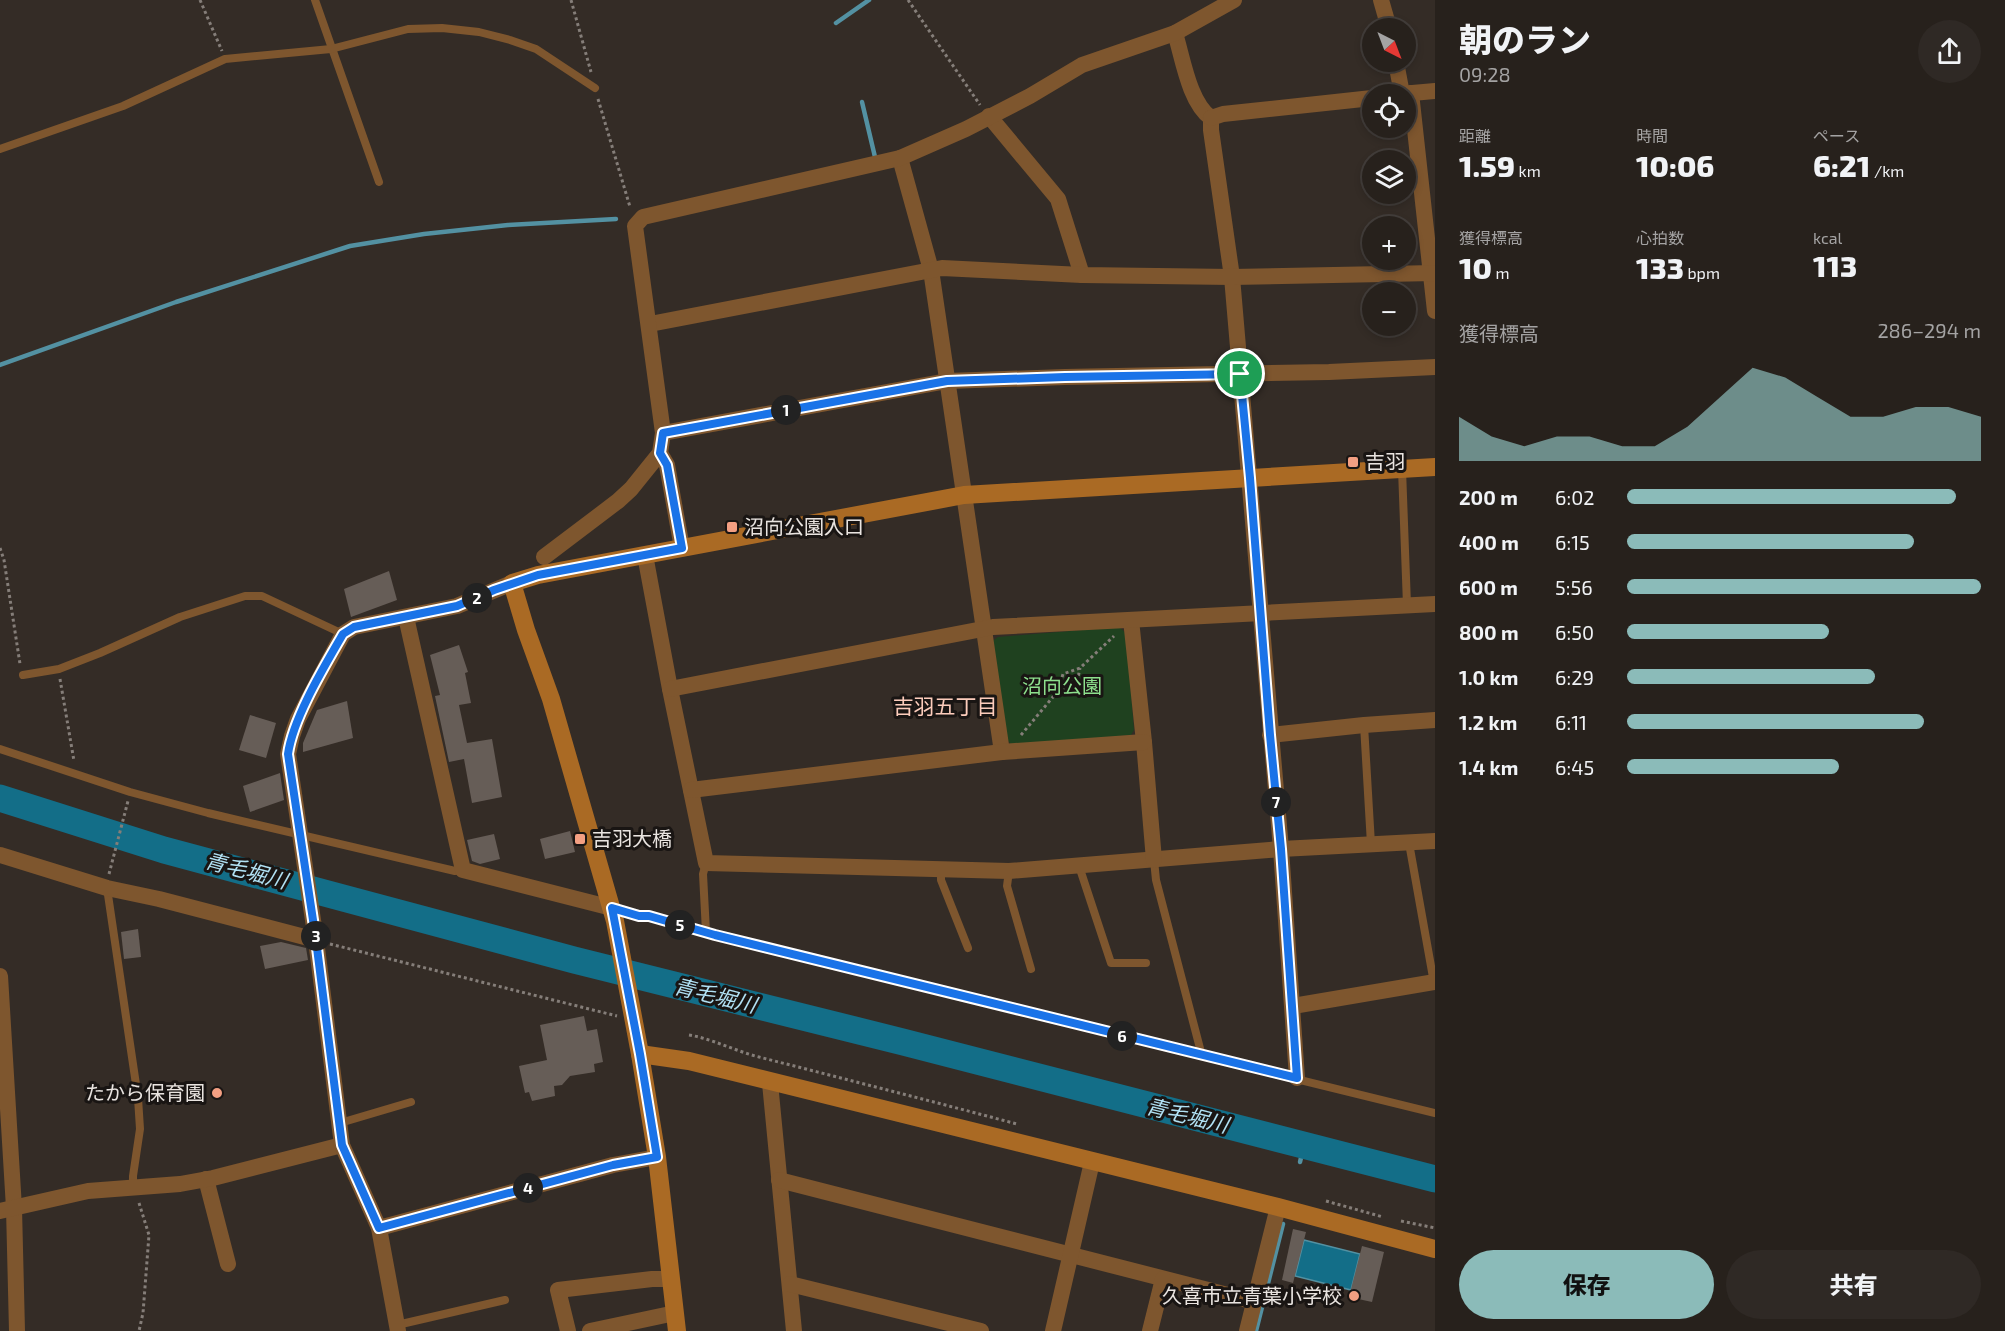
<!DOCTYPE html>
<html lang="ja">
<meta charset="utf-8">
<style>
:root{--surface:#27211c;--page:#2f2925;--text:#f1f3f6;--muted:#a4a3a3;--line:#433e3b;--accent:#8bbbb9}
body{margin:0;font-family:"Exo 2","Noto Sans JP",sans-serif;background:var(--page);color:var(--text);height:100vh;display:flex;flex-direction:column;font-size:22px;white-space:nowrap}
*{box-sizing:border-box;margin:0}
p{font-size:20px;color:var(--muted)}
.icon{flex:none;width:33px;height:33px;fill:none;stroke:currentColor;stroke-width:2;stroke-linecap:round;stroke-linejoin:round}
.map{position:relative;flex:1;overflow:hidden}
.side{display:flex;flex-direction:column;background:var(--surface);width:570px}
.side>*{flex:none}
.needle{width:39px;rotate:138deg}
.controls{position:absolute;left:1362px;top:18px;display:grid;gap:12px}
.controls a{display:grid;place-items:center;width:54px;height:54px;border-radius:50%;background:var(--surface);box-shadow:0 3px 9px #0003,0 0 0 2px var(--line);font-size:30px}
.pin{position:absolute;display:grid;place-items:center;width:51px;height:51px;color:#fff;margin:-26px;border:3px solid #fff;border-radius:50%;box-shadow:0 2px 6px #0007}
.km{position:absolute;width:30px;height:30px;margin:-15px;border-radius:50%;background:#222;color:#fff;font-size:16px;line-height:30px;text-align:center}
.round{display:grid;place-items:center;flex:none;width:63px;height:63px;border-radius:32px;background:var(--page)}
.headline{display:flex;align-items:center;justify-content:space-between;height:102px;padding:0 24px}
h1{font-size:33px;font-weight:800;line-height:45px}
.metrics{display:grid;grid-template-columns:repeat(3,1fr);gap:9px;height:102px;padding:6px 24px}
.metrics div{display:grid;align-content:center}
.metrics b{font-size:30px;font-weight:800}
.metrics small{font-size:16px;font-weight:400}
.metrics p{font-size:16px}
.chart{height:168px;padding:12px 24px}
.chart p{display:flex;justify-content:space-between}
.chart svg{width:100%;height:108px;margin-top:6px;fill:var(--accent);opacity:.7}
.button{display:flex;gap:12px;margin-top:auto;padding:12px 24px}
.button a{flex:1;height:69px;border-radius:36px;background:var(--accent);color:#111;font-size:24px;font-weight:800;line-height:69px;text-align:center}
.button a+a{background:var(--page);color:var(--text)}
ul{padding:0 24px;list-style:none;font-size:20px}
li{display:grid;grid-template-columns:96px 72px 1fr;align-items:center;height:45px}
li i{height:15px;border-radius:8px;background:var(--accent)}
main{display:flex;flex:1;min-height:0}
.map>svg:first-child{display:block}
.green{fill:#1f411f}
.water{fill:#136e88;stroke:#5391a2;stroke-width:1.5}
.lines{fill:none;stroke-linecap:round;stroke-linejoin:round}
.stream{stroke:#5391a2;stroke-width:4.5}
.river{stroke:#136e88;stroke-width:27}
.building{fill:#665d57}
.path{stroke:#857e79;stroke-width:3;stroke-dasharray:3 3;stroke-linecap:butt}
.lane{stroke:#7e562e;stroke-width:8}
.street{stroke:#7e562e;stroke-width:16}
.secondary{stroke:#aa6a24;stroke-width:18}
.route-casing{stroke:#fff;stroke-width:12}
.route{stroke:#1a73e8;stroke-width:8}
.poi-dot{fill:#f39f82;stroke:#191513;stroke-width:2}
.labels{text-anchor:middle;stroke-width:6;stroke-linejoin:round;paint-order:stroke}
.poi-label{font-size:20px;fill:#e9e4e0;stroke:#191513;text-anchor:start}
.park-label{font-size:20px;fill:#8ee08d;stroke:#191513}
.neighbourhood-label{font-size:21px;fill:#fcccbb;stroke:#191513}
.water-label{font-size:21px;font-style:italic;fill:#b1e1f4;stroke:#191513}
</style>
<main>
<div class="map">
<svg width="1435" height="1331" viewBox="0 0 1435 1331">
<rect width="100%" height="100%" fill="#342c26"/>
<polygon class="green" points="1119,627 1126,633 1134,730 1131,735 1012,745 1008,741 991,642 998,637"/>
<polygon class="water" points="1304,1240 1360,1254 1351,1290 1295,1276"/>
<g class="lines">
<g class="stream">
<polyline points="836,23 869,0"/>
<polyline points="862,102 875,157"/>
<polyline points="0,365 176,302 350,246 424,234 508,225 616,219"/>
<polyline points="1300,1162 1304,1145"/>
<polyline points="1256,1331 1283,1224"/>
</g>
<polyline class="river" points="0,798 164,850 574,960 903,1042 1435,1179"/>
</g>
<g class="building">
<polygon points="389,571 397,600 351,617 344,589"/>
<polygon points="459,645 468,672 465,673 471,703 459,705 467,743 492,739 502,797 472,803 464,759 449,762 435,696 440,695 430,655"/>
<polygon points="347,701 353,738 303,752 303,743 317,710"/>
<polygon points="250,715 276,723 266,758 239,750"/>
<polygon points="280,773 284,800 250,812 243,786"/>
<polygon points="570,831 575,852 545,859 540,839"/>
<polygon points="494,834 500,859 480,864 472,861 467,840"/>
<polygon points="138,929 141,957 124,959 121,932"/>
<polygon points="281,942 306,948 308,960 265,969 260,946"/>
<polygon points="584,1016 587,1031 597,1029 603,1062 594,1064 595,1072 570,1076 562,1085 554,1086 555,1096 532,1101 529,1092 525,1093 519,1066 547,1060 540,1025"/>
<polygon points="1293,1229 1306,1232 1293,1283 1282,1280"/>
<polygon points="1362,1246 1384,1252 1372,1302 1349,1297"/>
</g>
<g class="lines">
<g class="path">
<polyline points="200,0 222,51"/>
<polyline points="571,0 591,72"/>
<polyline points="908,0 980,105"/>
<polyline points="598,99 630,207"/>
<polyline points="0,548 4,560 20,664"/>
<polyline points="60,679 74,761"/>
<polyline points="1058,691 1076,687 1080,668"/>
<polyline points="1021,735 1058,691 1063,674 1080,668 1114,636"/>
<polyline points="109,874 128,801"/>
<polyline points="716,935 1190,1053"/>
<polyline points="330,944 617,1016"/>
<path d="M689,1035C713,1039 735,1051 759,1057C845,1079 931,1101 1017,1124"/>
<polyline points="1326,1201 1383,1217"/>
<polyline points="139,1203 149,1235 143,1313 139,1331"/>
<polyline points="1401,1221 1435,1228"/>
</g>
<g class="lane">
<polyline points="315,0 379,182"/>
<polyline points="0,149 123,106 225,59 331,49 408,29 442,28 479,32 510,40 536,49 595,88"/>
<polyline points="1402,469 1407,605"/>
<polyline points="23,675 59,669 100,653 180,617 245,596 262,596 343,634"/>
<polyline points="1364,725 1371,844"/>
<polyline points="0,749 130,792 208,813 455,871 463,870"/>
<polyline points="1409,843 1434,983"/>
<polyline points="1154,860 1156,880 1202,1056 1435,1113"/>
<polyline points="1079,866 1111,963 1146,963"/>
<polyline points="941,869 941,880 968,948"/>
<polyline points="1009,871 1007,886 1031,969"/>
<polyline points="107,888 138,1098 140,1129 133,1176 133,1187"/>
<path d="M612,908C643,917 675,923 706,932L703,874L706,863"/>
<polyline points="340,1123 411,1102"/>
<polyline points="397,1325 505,1300"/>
</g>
<g class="street">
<polyline points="1381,0 1389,28"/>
<path d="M1175,33C1183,59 1189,102 1211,118"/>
<polyline points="1396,62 1402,94"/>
<polyline points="1411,93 1435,311"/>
<polyline points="1401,94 1435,91"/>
<polyline points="989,116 1058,199 1082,275"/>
<polyline points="1211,118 1211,130 1232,277 1281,849 1297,1078"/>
<polyline points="1211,118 1223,114 1372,98"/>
<polyline points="900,158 931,270 1002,752"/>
<polyline points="650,324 942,268 1082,275 1232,277 1435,273"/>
<polyline points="663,433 947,381 1065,377 1329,372 1435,367"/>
<polyline points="660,453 667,465 682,548"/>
<polyline points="645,555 670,689 706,863 1009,871 1281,849 1435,841"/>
<polyline points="544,557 618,501 631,489 660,453 663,433 635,226 643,217 900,158 966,129 1030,96 1082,65 1175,33 1234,0"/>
<polyline points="406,617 463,870 612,908"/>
<polyline points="1131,620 1144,742 1154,860"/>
<polyline points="670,689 993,627 1435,604"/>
<polyline points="1270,735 1364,725 1435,720"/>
<polyline points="691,790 1002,752 1144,742"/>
<polyline points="0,855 107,888 159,899 316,940"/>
<polyline points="0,976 14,1208 17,1331"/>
<polyline points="1293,1006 1435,982"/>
<polyline points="770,1083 794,1331"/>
<polyline points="206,1179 228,1264"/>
<polyline points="779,1180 1255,1302"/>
<polyline points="0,1211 88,1191 180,1184 213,1178 342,1145"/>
<polyline points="379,1228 613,1165 657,1157"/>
<polyline points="790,1284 981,1331"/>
<polyline points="398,1331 379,1228 342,1145 316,940 288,754 292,736 298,719 343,634 354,627 457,606 512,583"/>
<polyline points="568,1331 558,1290 652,1279 671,1279"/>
<polyline points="590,1331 675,1313"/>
<polyline points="1053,1331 1092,1162"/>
<polyline points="1150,1331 1163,1279"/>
<polyline points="1247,1331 1278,1207"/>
</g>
<g class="secondary">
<polyline points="640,1054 689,1061 1278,1207 1435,1249"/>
<polyline points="677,1331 657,1157 640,1054 615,921 551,699 526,630 512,583 538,575 964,495 1435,467"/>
</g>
</g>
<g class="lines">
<g class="route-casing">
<path id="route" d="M1240,374L1250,478L1270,735L1281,849L1297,1078L715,935L649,916H639L612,908L640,1054L657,1157L613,1165L379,1228L342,1145L316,940L288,754C293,718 324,667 343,634L354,627L457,606L494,590L538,575L682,548L667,465L660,453L663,433L947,381L1065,377Z"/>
</g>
<use href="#route" class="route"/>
</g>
<g class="poi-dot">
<rect x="1347" y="456" width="12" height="12" rx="3"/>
<rect x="726" y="521" width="12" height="12" rx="3"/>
<rect x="574" y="833" width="12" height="12" rx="3"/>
<circle cx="217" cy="1093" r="6"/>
<circle cx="1354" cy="1296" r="6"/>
</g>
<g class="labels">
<g class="poi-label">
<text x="1365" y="469">吉羽</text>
<text x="744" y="534">沼向公園入口</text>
<text x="592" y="846">吉羽大橋</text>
<text x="205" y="1100" text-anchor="end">たから保育園</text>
<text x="1342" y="1303" text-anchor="end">久喜市立青葉小学校</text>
</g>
<g class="park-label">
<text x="1062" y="693">沼向公園</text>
</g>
<g class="neighbourhood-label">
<text x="945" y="714">吉羽五丁目</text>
</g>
<g class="water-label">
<text transform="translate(246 871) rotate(15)" y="7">青毛堀川</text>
<text transform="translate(715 996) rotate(14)" y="7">青毛堀川</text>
<text transform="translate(1187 1116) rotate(14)" y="7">青毛堀川</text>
</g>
</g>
</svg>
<div class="controls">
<a><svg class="needle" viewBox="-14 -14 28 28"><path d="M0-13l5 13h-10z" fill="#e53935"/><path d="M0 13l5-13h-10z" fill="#a4a3a3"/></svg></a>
<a><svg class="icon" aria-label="locate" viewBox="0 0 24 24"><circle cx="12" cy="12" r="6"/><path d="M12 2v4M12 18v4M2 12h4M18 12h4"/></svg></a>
<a><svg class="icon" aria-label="layers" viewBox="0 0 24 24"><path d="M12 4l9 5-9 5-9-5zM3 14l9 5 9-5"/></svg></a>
<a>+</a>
<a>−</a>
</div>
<div class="pin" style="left:1240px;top:374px;background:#1e9e55"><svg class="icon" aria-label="arrive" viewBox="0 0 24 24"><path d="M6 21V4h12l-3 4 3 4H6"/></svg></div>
<b class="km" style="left:786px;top:410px">1</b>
<b class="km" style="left:477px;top:598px">2</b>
<b class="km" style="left:316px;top:936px">3</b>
<b class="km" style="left:528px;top:1188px">4</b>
<b class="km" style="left:680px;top:925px">5</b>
<b class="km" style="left:1122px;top:1036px">6</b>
<b class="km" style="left:1276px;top:802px">7</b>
</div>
<section class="side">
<div class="headline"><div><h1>朝のラン</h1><p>09:28</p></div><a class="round"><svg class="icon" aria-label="share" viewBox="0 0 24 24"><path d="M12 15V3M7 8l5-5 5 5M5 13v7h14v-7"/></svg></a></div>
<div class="metrics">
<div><p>距離</p><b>1.59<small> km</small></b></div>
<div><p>時間</p><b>10:06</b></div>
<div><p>ペース</p><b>6:21<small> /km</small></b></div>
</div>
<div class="metrics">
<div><p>獲得標高</p><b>10<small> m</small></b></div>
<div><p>心拍数</p><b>133<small> bpm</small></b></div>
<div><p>kcal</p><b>113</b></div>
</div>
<div class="chart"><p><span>獲得標高</span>286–294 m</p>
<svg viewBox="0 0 160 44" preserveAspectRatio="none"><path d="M0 44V26L10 34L20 38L30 34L40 34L50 38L60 38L70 30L80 18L90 6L100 10L110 18L120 26L130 26L140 22L150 22L160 26V44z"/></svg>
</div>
<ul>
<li><b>200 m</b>6:02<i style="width:93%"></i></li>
<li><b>400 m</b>6:15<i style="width:81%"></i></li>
<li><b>600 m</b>5:56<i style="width:100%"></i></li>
<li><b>800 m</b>6:50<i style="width:57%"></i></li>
<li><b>1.0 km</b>6:29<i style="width:70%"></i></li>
<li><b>1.2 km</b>6:11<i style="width:84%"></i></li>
<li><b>1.4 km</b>6:45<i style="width:60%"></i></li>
</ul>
<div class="button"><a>保存</a><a>共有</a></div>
</section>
</main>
